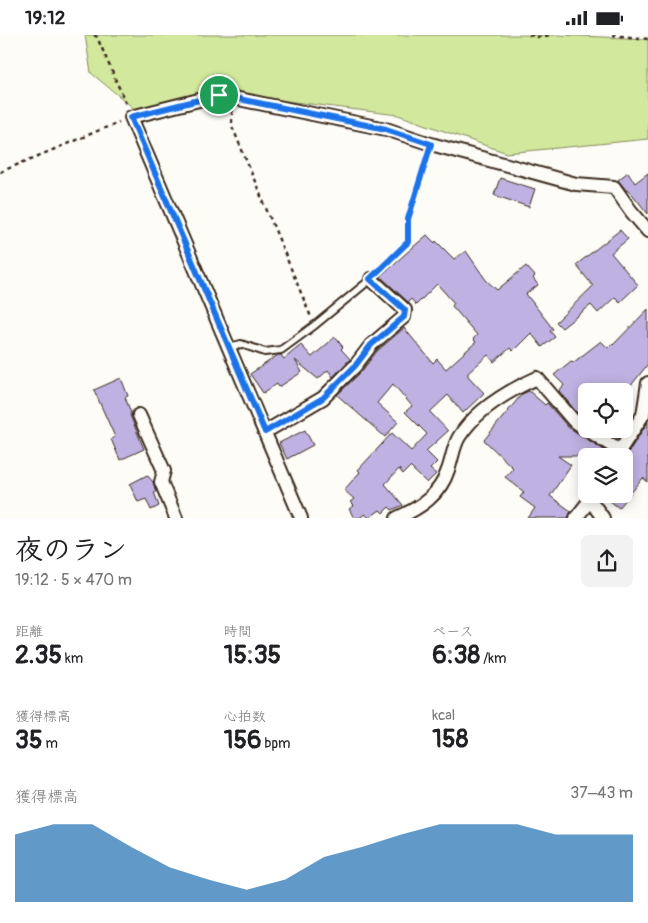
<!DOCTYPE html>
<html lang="ja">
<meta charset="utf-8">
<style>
:root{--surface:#fff;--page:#f2f2f2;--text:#202124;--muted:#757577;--accent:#1f6fb2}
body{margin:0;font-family:Pangolin,"Klee One",sans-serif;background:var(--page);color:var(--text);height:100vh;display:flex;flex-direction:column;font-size:19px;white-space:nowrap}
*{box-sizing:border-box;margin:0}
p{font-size:16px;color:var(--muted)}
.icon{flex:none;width:28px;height:28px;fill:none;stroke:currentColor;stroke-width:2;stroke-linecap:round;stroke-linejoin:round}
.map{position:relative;height:483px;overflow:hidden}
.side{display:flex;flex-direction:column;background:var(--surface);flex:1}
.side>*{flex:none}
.controls{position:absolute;left:578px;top:348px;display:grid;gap:10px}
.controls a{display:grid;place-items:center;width:55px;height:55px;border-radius:8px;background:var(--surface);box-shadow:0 2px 12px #0003;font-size:25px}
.pin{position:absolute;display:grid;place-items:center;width:42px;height:42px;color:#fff;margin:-21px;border:2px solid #fff;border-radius:50%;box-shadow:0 1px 5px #0007}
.round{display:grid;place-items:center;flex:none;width:52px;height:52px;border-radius:8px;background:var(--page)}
.head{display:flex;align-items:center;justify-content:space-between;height:85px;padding:0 15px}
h1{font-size:28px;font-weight:700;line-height:38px}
.figures{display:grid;grid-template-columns:repeat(3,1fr);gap:8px;height:85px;padding:5px 15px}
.figures div{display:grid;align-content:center}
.figures b{font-size:25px;font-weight:700}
.figures small{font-size:14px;font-weight:400}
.figures p{font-size:14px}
.chart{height:140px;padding:10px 15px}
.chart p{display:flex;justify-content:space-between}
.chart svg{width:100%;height:90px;margin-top:5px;fill:var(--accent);opacity:.7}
.status{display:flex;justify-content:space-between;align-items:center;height:35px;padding:0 25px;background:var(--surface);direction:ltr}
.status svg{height:14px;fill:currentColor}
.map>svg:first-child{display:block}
.green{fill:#d2e89d;stroke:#86895e}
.building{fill:#bfb1e1;stroke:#3b2a1e}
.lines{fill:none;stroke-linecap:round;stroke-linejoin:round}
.service-casing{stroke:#3b2a1e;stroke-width:10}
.minor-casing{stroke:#3b2a1e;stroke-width:16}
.path{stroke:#3b2a1e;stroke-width:2.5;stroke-dasharray:4 4;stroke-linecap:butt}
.service{stroke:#fdfcf7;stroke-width:6}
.minor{stroke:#fdfcf7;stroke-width:12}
.route-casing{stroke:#fff;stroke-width:10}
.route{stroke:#1a73e8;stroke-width:6}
</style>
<div class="status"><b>19:12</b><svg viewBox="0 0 49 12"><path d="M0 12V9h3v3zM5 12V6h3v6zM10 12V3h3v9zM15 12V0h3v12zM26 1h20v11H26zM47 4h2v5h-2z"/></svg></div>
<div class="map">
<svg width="648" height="483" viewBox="0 0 648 483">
<rect width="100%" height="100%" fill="#fdfcf7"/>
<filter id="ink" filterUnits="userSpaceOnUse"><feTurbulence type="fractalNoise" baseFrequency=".02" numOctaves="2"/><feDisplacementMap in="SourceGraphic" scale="10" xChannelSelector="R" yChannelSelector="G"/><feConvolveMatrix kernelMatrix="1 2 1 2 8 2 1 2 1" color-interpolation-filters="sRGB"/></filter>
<g filter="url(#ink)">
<polygon class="green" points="85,0 557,0 648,4 648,104 507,118 398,80 239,60 142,80 91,38"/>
<g class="building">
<polygon points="628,137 635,148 648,138 648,179 629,155 627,156 618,145"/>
<polygon points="500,143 535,154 529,172 494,160"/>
<polygon points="620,195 628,204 611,218 638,250 620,267 615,262 598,278 591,270 562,293 556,287 593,251 576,230"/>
<polygon points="427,200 435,208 436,206 454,224 466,216 486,245 497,255 526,231 535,241 533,243 538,250 526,259 553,294 550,296 555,302 542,312 531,298 513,316 510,313 494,327 488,320 468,338 468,341 484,358 463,378 448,360 430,377 448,396 426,416 437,427 430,434 436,439 427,448 410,432 403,439 399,434 385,449 403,470 392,475 389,472 383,478 380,475 369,483 365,479 359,483 354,483 349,474 354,471 350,467 354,464 344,455 360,437 358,435 392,398 411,416 427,399 405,377 412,371 393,349 377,368 398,387 385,402 337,360 361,337 377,316 404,293 433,328 437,324 446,334 476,307 473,304 477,300 452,271 454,268 437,249 416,270 411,264 408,267 380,241"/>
<polygon points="648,274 648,329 629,353 626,352 623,356 586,356 586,384 578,379 559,356 564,350 554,340 571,326 574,327 601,306 608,313 612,309 613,310"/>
<polygon points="335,302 343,312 341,314 350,324 333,342 328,335 318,344 295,325 302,337 279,352 277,349 263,358 250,339 278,320 281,320 284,324 301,310 312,322"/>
<polygon points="121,343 128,361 125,362 131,378 130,380 144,414 120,425 111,404 115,402 94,355"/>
<polygon points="529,356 545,370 547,368 568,392 609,418 608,421 558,421 571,430 550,461 571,476 568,483 528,483 535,473 520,462 524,457 505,442 513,433 484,405 522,359"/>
<polygon points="624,382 630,386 617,404 601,394 624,394"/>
<polygon points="648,387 648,447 643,443 619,473 610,466 615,459 624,459 624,424"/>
<polygon points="305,395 313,410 287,424 279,408"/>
<polygon points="147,440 153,447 156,457 154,457 159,471 151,475 146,464 138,467 130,449"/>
</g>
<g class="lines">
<g class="service-casing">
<polyline id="service" points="230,312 241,309 265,317 281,315 315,290 371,244"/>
</g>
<g class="minor-casing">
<g id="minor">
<polyline points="139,380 164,436 161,447 176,483"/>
<polyline points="586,394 620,416"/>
<polyline points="265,397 323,363 355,331 371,310 404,282 405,275 371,244"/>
<polyline points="616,421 643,380 648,348"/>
<polyline points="593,459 590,465 603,483"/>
<polyline points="301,483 131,82 219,60 386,94 431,109 576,149 614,152 631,176 648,196"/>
<path d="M397,483C420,473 440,460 448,435C452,425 453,412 459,402C476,375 508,356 537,343L573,385L586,394"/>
<polyline points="576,483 590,465"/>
</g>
</g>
<g class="path">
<polyline points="94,0 97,2 127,71"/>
<polyline points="529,0 538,2 552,0"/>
<polyline points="612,0 648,4"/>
<polyline points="232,76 232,91 311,282"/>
<polyline points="0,137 119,87"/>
<polyline points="381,234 408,207 408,184 427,121"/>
</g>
<use href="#service" class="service"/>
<use href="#minor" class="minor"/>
</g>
</g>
<g class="lines" filter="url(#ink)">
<g class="route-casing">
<polygon id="route" points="219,60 386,94 431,109 408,184 408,207 370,244 405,275 404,282 371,310 355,331 323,363 265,397 131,82"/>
</g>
<use href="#route" class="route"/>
</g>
</svg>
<div class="controls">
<a><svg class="icon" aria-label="locate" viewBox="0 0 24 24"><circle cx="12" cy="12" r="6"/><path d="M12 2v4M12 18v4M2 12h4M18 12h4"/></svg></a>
<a><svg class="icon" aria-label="layers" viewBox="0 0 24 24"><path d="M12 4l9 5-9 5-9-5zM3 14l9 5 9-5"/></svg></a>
</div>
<div class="pin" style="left:219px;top:60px;background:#1e9e55"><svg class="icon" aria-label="arrive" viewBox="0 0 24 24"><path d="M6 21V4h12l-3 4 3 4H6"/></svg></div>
</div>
<section class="side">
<div class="head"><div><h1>夜のラン</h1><p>19:12 · 5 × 470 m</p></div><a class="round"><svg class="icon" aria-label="share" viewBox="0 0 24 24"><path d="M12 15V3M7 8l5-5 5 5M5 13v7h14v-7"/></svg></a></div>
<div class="figures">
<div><p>距離</p><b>2.35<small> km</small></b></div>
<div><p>時間</p><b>15:35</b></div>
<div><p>ペース</p><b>6:38<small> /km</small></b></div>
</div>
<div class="figures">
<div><p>獲得標高</p><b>35<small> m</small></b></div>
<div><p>心拍数</p><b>156<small> bpm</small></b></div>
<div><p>kcal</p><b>158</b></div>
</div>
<div class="chart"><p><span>獲得標高</span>37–43 m</p>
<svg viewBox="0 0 160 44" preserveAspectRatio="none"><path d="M0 44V11L10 6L20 6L30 17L40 27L50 33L60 38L70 33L80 22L90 17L100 11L110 6L120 6L130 6L140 11L150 11L160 11V44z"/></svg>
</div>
</section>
